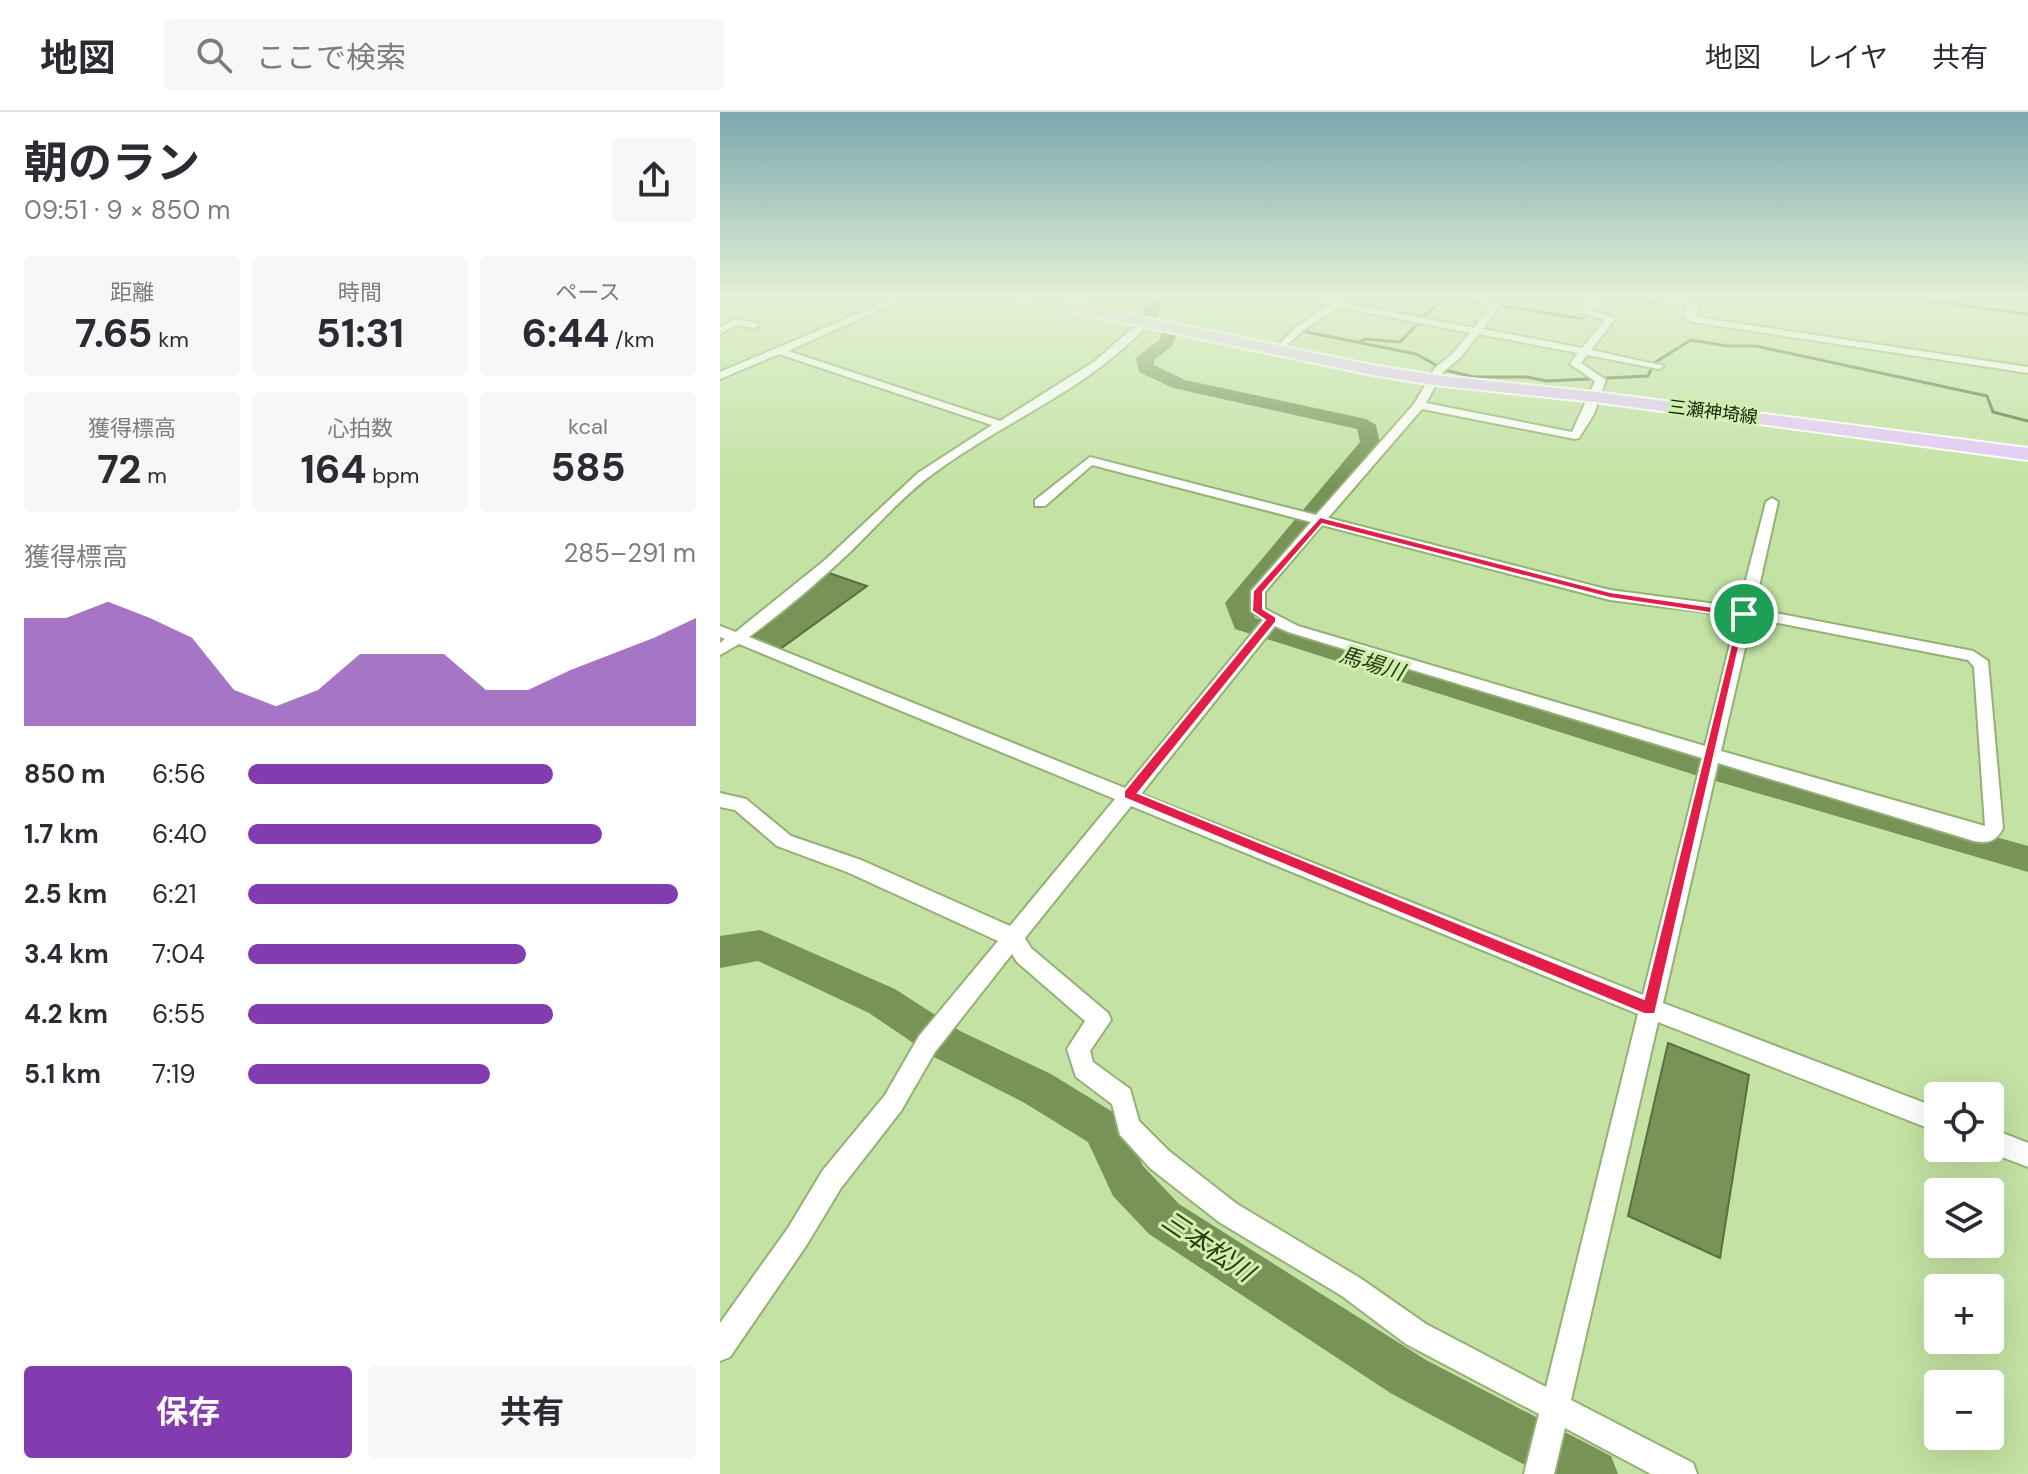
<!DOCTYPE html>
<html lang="ja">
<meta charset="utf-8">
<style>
:root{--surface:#fff;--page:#f7f7f7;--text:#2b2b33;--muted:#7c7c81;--line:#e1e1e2;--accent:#823caf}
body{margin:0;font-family:"DM Sans","Noto Sans JP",sans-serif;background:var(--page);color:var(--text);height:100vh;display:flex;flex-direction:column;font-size:30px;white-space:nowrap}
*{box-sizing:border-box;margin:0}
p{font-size:26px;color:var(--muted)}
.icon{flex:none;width:44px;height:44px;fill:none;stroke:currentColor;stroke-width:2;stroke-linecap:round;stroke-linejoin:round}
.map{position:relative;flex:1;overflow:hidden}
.drawer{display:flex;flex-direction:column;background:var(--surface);width:720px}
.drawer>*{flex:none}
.tools{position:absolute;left:1204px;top:970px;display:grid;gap:16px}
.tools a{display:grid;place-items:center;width:80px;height:80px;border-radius:8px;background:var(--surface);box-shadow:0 8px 32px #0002;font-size:40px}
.pin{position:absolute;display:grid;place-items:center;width:68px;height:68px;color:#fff;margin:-34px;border:4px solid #fff;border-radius:50%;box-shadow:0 2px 8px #0007}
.round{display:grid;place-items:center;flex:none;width:84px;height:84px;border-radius:8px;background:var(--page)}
.summary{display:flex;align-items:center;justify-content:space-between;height:136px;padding:0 24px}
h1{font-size:44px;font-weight:700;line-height:60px}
.figures{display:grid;grid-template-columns:repeat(3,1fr);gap:12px;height:136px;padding:8px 24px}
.figures div{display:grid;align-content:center;border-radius:8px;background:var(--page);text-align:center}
.figures b{font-size:40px;font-weight:700}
.figures small{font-size:22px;font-weight:400}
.figures p{font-size:22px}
.chart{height:224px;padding:16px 24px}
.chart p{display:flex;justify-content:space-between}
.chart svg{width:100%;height:144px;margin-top:8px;fill:var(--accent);opacity:.7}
.button{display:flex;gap:16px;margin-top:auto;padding:16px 24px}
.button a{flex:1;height:92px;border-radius:8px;background:var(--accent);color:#fff;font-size:32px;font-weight:700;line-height:92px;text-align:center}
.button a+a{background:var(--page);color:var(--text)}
ul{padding:0 24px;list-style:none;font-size:26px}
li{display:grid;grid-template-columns:128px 96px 1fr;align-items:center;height:60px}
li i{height:20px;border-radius:10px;background:var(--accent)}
header{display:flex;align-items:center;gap:48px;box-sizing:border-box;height:112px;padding:0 40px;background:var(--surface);border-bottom:2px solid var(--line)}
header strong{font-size:38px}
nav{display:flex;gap:44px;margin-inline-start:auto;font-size:28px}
.search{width:560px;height:72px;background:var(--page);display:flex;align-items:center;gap:20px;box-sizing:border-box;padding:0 28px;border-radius:8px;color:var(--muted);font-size:30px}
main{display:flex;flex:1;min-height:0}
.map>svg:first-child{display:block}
.water{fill:#779358;stroke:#5a7040;stroke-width:2}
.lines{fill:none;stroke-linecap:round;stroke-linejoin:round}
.stream{stroke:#5a7040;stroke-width:3}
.river{fill:#779358;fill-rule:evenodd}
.minor-casing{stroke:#94b174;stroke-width:4}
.primary-casing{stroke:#fff;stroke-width:4}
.minor{fill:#fff;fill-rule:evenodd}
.primary{fill:#e3c7fa;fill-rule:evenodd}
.route{fill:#e11d48;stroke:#fff;stroke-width:2;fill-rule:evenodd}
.labels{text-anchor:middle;stroke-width:6;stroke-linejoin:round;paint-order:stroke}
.far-street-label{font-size:18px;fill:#162008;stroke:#d0efb0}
.water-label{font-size:22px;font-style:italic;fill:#293b0f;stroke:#d0efb0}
.near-water-label{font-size:26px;font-style:italic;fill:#293b0f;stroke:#d0efb0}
</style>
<header>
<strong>地図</strong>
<div class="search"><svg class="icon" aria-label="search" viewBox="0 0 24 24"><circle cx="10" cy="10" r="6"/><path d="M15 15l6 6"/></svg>ここで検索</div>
<nav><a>地図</a><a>レイヤ</a><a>共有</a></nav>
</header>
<main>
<section class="drawer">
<div class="summary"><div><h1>朝のラン</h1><p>09:51 · 9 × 850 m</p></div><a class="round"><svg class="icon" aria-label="share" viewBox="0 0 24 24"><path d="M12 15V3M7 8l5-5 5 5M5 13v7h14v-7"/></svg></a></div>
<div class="figures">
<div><p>距離</p><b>7.65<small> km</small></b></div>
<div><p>時間</p><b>51:31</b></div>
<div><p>ペース</p><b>6:44<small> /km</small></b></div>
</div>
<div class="figures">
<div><p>獲得標高</p><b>72<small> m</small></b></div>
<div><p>心拍数</p><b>164<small> bpm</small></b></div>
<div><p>kcal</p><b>585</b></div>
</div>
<div class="chart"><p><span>獲得標高</span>285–291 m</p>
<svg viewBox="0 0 160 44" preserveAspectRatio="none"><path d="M0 44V11L10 11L20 6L30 11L40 17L50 33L60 38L70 33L80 22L90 22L100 22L110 33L120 33L130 27L140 22L150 17L160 11V44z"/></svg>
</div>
<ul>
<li><b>850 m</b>6:56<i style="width:68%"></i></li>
<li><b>1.7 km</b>6:40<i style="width:79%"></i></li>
<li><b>2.5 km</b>6:21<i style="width:96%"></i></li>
<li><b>3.4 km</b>7:04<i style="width:62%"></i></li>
<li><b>4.2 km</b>6:55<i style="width:68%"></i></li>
<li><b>5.1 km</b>7:19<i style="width:54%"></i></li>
</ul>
<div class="button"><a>保存</a><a>共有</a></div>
</section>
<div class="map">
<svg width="1308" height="1362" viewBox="0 0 1308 1362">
<rect width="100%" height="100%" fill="#c3e2a3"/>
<g class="water">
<polygon points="109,461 147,474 60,537 31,526"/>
<polygon points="948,931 1029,963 1000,1146 908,1104"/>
</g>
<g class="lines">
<g class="stream">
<polyline points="583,184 614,189"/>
<polyline points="893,184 965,195"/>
<polyline points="1171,184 1308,202"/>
<polyline points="626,191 668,199"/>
<polyline points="777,193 864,207"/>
<polyline points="677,201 703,205 725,186 762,191"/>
<polyline points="587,220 696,242 725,258 754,265 807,265 827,269 928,264 934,251 971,228 1007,234 1036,234 1267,284 1273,300 1308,309"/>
<polyline points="639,230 646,227 680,230 700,209"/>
</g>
<g class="river">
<polygon points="427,184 443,184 437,206 425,206 423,203"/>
<polygon points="429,208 457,214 459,217 452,234 434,248 434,253 465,268 646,307 656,313 660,331 529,492 535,506 972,640 1308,734 1308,760 972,662 515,517 505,491 640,330 637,317 453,276 419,260 416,246 439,228 442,220 423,216 421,213"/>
<polygon points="40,818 175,877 240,919 331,962 396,1002 423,1054 459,1092 706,1248 891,1344 898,1362 822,1362 672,1282 429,1122 393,1084 368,1030 303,990 214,945 149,901 38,849 0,856 0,824"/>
</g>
<g class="minor-casing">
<g id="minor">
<polygon points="0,184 15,184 0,190"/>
<path d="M179,184H191L68,239L280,309L375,249L423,207L431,209C374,274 291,306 221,356C186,380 158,413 127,443C96,472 63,500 29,525L405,676L543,508L531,499V479L591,410L372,353L325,394H315V388L370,345L596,403L694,292L715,256L732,242L750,221L618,195L581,220L560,240L555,237L575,216L608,193L570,184L615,189L621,186L624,191L754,216L769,195L751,184H763L779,194L763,217L862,236L885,208L862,201L870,184H878L872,199L896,206L871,238L944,254L939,257L867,243L861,251L886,268L874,302L859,326L855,327L702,297L608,406L890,478L1019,495L1046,390L1052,386L1058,390L1034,497L1253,539L1268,549L1283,716C1277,729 1268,732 1254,729L998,651L943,891L1218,996V1020L938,910L851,1288L973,1351L977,1362H931L845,1316L834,1362H804L819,1302L686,1232L622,1184L499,1110L431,1057L400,1023L392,992L356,965L347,937L365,909L297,850L292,842L215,940L181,999L121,1076L86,1134L10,1245L0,1249V1211L68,1116L103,1058L165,983L199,924L278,829L127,760L57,734L15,698L0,695V681L26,687L71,724L141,748L290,814L395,687L19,532L0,543V531L5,527L0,525V514L16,520L23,514L105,448L198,361L272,313L59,242L0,267V260ZM759,222L858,241L850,252L875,269L852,320L706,291L723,260L740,246ZM602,413L890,488L1017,504L985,634L578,514L545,497V480ZM1032,506L1248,548L1254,555L1265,714L1001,639ZM555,514L568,520L982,646L923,883L421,682ZM411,694L918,902L826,1275L706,1212L640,1166L517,1092L449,1039L419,1009L410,977L373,950L370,939L391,908L388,901L311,836L305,826Z"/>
<path d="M906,184C924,184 966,183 979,195L975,205L1308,255V261L973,210L964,205L967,194Z"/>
<polygon points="16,207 37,211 39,213 34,216 17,213 0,222 0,215"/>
<polygon points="1270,1016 1308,1031 1308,1055 1261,1037 1270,1036"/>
</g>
</g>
<g class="primary-casing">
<polygon id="primary" points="294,184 323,184 652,253 714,263 875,280 1308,336 1308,348 875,290 714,273 652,263 302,189"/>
</g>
<use href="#minor" class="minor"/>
<use href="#primary" class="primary"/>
</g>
<linearGradient id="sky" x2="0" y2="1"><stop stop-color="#7ba7ae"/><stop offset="0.49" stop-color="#e4f2d6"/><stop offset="1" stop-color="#e4f2d6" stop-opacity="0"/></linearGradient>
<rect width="1308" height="375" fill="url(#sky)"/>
<path class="route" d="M600,405L890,480L1027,500L935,902H924L404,686V679L545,508L532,499L533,479ZM602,412L890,486L1018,505L924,887L418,681L556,510V505L543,497V480Z"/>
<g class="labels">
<g class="far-street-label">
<text transform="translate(993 300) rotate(7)" y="6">三瀬神埼線</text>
</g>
<g class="water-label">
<text transform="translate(652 551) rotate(17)" y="8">馬場川</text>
</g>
<g class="near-water-label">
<text transform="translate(488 1134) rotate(34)" y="9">三本松川</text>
</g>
</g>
</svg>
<div class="tools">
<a><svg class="icon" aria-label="locate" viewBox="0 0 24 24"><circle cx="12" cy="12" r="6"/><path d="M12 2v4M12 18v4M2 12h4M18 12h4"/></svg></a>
<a><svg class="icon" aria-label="layers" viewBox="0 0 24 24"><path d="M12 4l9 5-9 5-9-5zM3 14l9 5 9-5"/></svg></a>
<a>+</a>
<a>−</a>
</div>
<div class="pin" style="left:1024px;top:502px;background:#1e9e55"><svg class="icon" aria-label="arrive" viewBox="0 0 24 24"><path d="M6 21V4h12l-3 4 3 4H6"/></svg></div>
</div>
</main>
